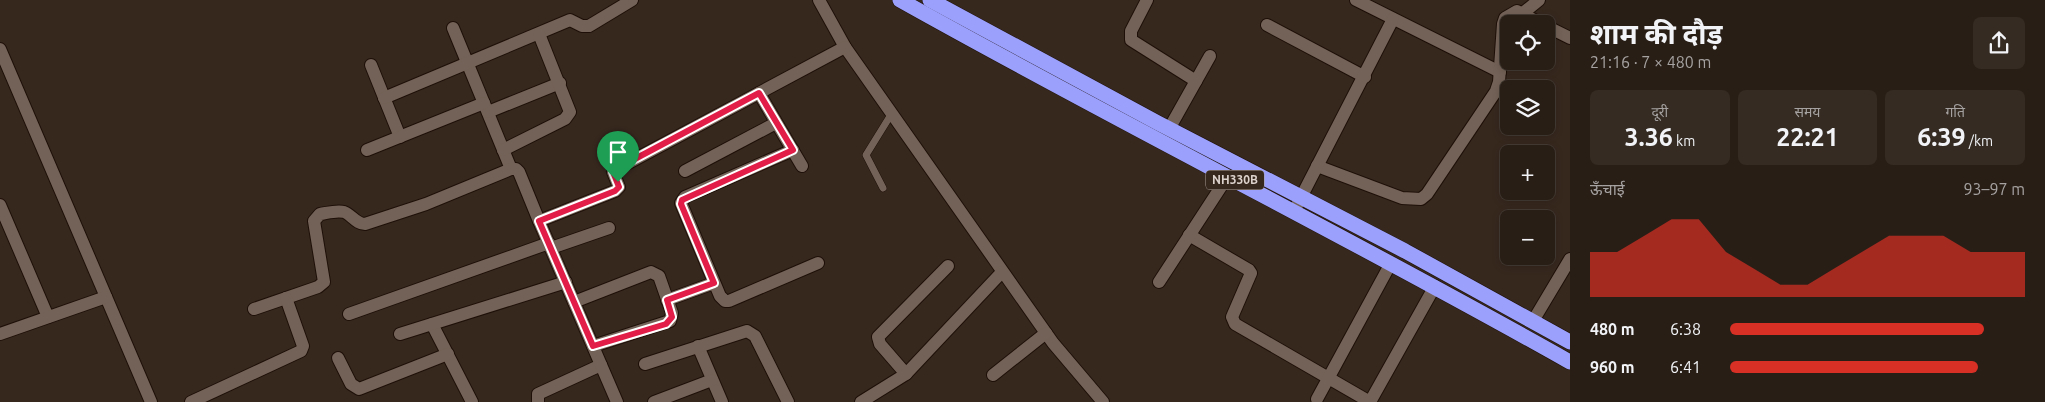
<!DOCTYPE html>
<html lang="hi">
<meta charset="utf-8">
<style>
:root{--surface:#291e16;--page:#352b23;--text:#f1f3f6;--muted:#a5a2a1;--line:#453c35;--accent:#d93025}
body{margin:0;font-family:Ubuntu,"Noto Sans Devanagari",sans-serif;background:var(--page);color:var(--text);height:100vh;display:flex;flex-direction:column;font-size:19px;white-space:nowrap}
*{box-sizing:border-box;margin:0}
p{font-size:16px;color:var(--muted)}
.icon{flex:none;width:28px;height:28px;fill:none;stroke:currentColor;stroke-width:2;stroke-linecap:round;stroke-linejoin:round}
.map{position:relative;flex:1;overflow:hidden}
.side{display:flex;flex-direction:column;background:var(--surface);width:475px}
.side>*{flex:none}
.tools{position:absolute;left:1500px;top:15px;display:grid;gap:10px}
.tools a{display:grid;place-items:center;width:55px;height:55px;border-radius:8px;background:var(--surface);box-shadow:0 2px 8px #0003,0 0 0 1px var(--line);font-size:25px}
.pin{position:absolute;display:grid;place-items:center;width:42px;height:42px;color:#fff;margin:-51px -21px;border-radius:50% 50% 50% 0;rotate:-45deg;box-shadow:0 0 5px #0007}
.pin .icon{rotate:45deg}
.round{display:grid;place-items:center;flex:none;width:52px;height:52px;border-radius:8px;background:var(--page)}
.head{display:flex;align-items:center;justify-content:space-between;height:85px;padding:0 20px}
h1{font-size:28px;font-weight:700;line-height:38px}
.metrics{display:grid;grid-template-columns:repeat(3,1fr);gap:8px;height:85px;padding:5px 20px}
.metrics div{display:grid;align-content:center;border-radius:8px;background:var(--page);text-align:center}
.metrics b{font-size:25px;font-weight:700}
.metrics small{font-size:14px;font-weight:400}
.metrics p{font-size:14px}
.chart{height:140px;padding:10px 20px}
.chart p{display:flex;justify-content:space-between}
.chart svg{width:100%;height:90px;margin-top:5px;fill:var(--accent);opacity:.7}
ul{padding:0 20px;list-style:none;font-size:16px}
li{display:grid;grid-template-columns:80px 60px 1fr;align-items:center;height:38px}
li i{height:12px;border-radius:6px;background:var(--accent)}
main{display:flex;flex:1;min-height:0}
.map>svg:first-child{display:block}
.lines{fill:none;stroke-linecap:round;stroke-linejoin:round}
.lane-casing{stroke:#1e1008;stroke-width:8}
.street-casing{stroke:#1e1008;stroke-width:14}
.highway-casing{stroke:#1e1008;stroke-width:16}
.lane{stroke:#736257;stroke-width:7}
.street{stroke:#736257;stroke-width:12}
.highway{stroke:#9ba0fc;stroke-width:15}
.route-casing{stroke:#fff;stroke-width:10}
.route{stroke:#e11d48;stroke-width:6}
.labels{text-anchor:middle;stroke-width:4;stroke-linejoin:round;paint-order:stroke}
.shield{fill:#37281e;stroke:#aba098;stroke-width:1}
.shield-label{font-size:12px;font-weight:bold;fill:#ddd3cd}
</style>
<main>
<div class="map">
<svg width="1570" height="402" viewBox="0 0 1570 402">
<rect width="100%" height="100%" fill="#37281e"/>
<g class="lines">
<g class="lane-casing">
<polyline id="lane" points="883,188 866,155 892,113"/>
</g>
<g class="street-casing">
<g id="street">
<polyline points="819,0 845,47 1053,343 1103,402"/>
<polyline points="1147,0 1131,31 1131,40 1196,81"/>
<polyline points="1356,0 1500,72"/>
<polyline points="1523,13 1539,0"/>
<polyline points="1267,25 1365,77"/>
<polyline points="1546,26 1570,38"/>
<polyline points="453,28 511,169"/>
<polyline points="0,49 151,402"/>
<polyline points="371,65 400,137"/>
<polyline points="759,93 802,166"/>
<polyline points="384,98 570,20 582,26 589,26 632,0"/>
<polyline points="488,112 560,83"/>
<polyline points="1169,129 1210,56"/>
<polyline points="367,150 484,103"/>
<polyline points="503,150 565,119 570,112 539,34"/>
<polyline points="793,150 685,197 681,203 720,296 725,301 729,301 818,263"/>
<polyline points="1317,166 1402,198 1421,199 1427,194 1496,91 1499,82 1503,24 1505,18 1517,11 1542,24"/>
<polyline points="685,171 776,123"/>
<polyline points="0,205 48,317"/>
<polyline points="1294,211 1393,19"/>
<polyline points="1189,235 1249,270 1251,273 1232,317 1235,324 1370,402"/>
<polyline points="551,248 609,228"/>
<polyline points="1159,282 1228,176"/>
<polyline points="667,300 714,283"/>
<polyline points="574,302 651,272 659,276 672,313 670,321 593,346"/>
<path d="M254,309L318,287L324,282L314,221L320,214C327,213 337,210 344,212C352,215 356,224 365,224L426,204L511,169H516L519,172L539,221"/>
<polyline points="349,314 549,243"/>
<polyline points="1533,321 1570,259"/>
<polyline points="432,324 472,402"/>
<polyline points="0,334 106,297"/>
<polyline points="400,334 566,282"/>
<polyline points="698,346 722,402"/>
<polyline points="338,358 351,384 359,389 448,354"/>
<polyline points="645,364 747,331 755,336 788,402"/>
<polyline points="906,374 880,344 878,337 948,266"/>
<polyline points="993,375 1046,333"/>
<polyline points="1317,399 1391,263"/>
<polyline points="191,402 301,351 303,346 286,298"/>
<polyline points="538,402 538,394 601,365"/>
<polyline points="617,402 539,221 615,191 619,187 613,172 617,169 845,47"/>
<polyline points="654,402 712,380"/>
<polyline points="861,402 906,374 1002,272"/>
<polyline points="1370,402 1435,286"/>
</g>
</g>
<g class="highway-casing">
<g id="highway">
<path d="M900,0C1121,124 1349,237 1570,362"/>
<polyline points="930,0 1158,123 1405,251 1570,342"/>
</g>
</g>
<use href="#lane" class="lane"/>
<use href="#street" class="street"/>
<use href="#highway" class="highway"/>
</g>
<g class="lines">
<g class="route-casing">
<polygon id="route" points="759,93 793,150 682,200 681,204 714,283 667,300 672,317 666,324 593,346 539,221 615,191 619,187 613,172 616,169"/>
</g>
<use href="#route" class="route"/>
</g>
<g class="labels">
<rect class="shield" x="1206" y="170.5" width="58" height="19" rx="4"/>
<g class="shield-label">
<text x="1235" y="184">NH330B</text>
</g>
</g>
</svg>
<div class="tools">
<a><svg class="icon" aria-label="locate" viewBox="0 0 24 24"><circle cx="12" cy="12" r="6"/><path d="M12 2v4M12 18v4M2 12h4M18 12h4"/></svg></a>
<a><svg class="icon" aria-label="layers" viewBox="0 0 24 24"><path d="M12 4l9 5-9 5-9-5zM3 14l9 5 9-5"/></svg></a>
<a>+</a>
<a>−</a>
</div>
<div class="pin" style="left:618px;top:182px;background:#1e9e55"><svg class="icon" aria-label="arrive" viewBox="0 0 24 24"><path d="M6 21V4h12l-3 4 3 4H6"/></svg></div>
</div>
<section class="side">
<div class="head"><div><h1>शाम की दौड़</h1><p>21:16 · 7 × 480 m</p></div><a class="round"><svg class="icon" aria-label="share" viewBox="0 0 24 24"><path d="M12 15V3M7 8l5-5 5 5M5 13v7h14v-7"/></svg></a></div>
<div class="metrics">
<div><p>दूरी</p><b>3.36<small> km</small></b></div>
<div><p>समय</p><b>22:21</b></div>
<div><p>गति</p><b>6:39<small> /km</small></b></div>
</div>
<div class="chart"><p><span>ऊँचाई</span>93–97 m</p>
<svg viewBox="0 0 160 44" preserveAspectRatio="none"><path d="M0 44V22L10 22L20 14L30 6L40 6L50 22L60 30L70 38L80 38L90 30L100 22L110 14L120 14L130 14L140 22L150 22L160 22V44z"/></svg>
</div>
<ul>
<li><b>480 m</b>6:38<i style="width:86%"></i></li>
<li><b>960 m</b>6:41<i style="width:84%"></i></li>
</ul>
</section>
</main>
